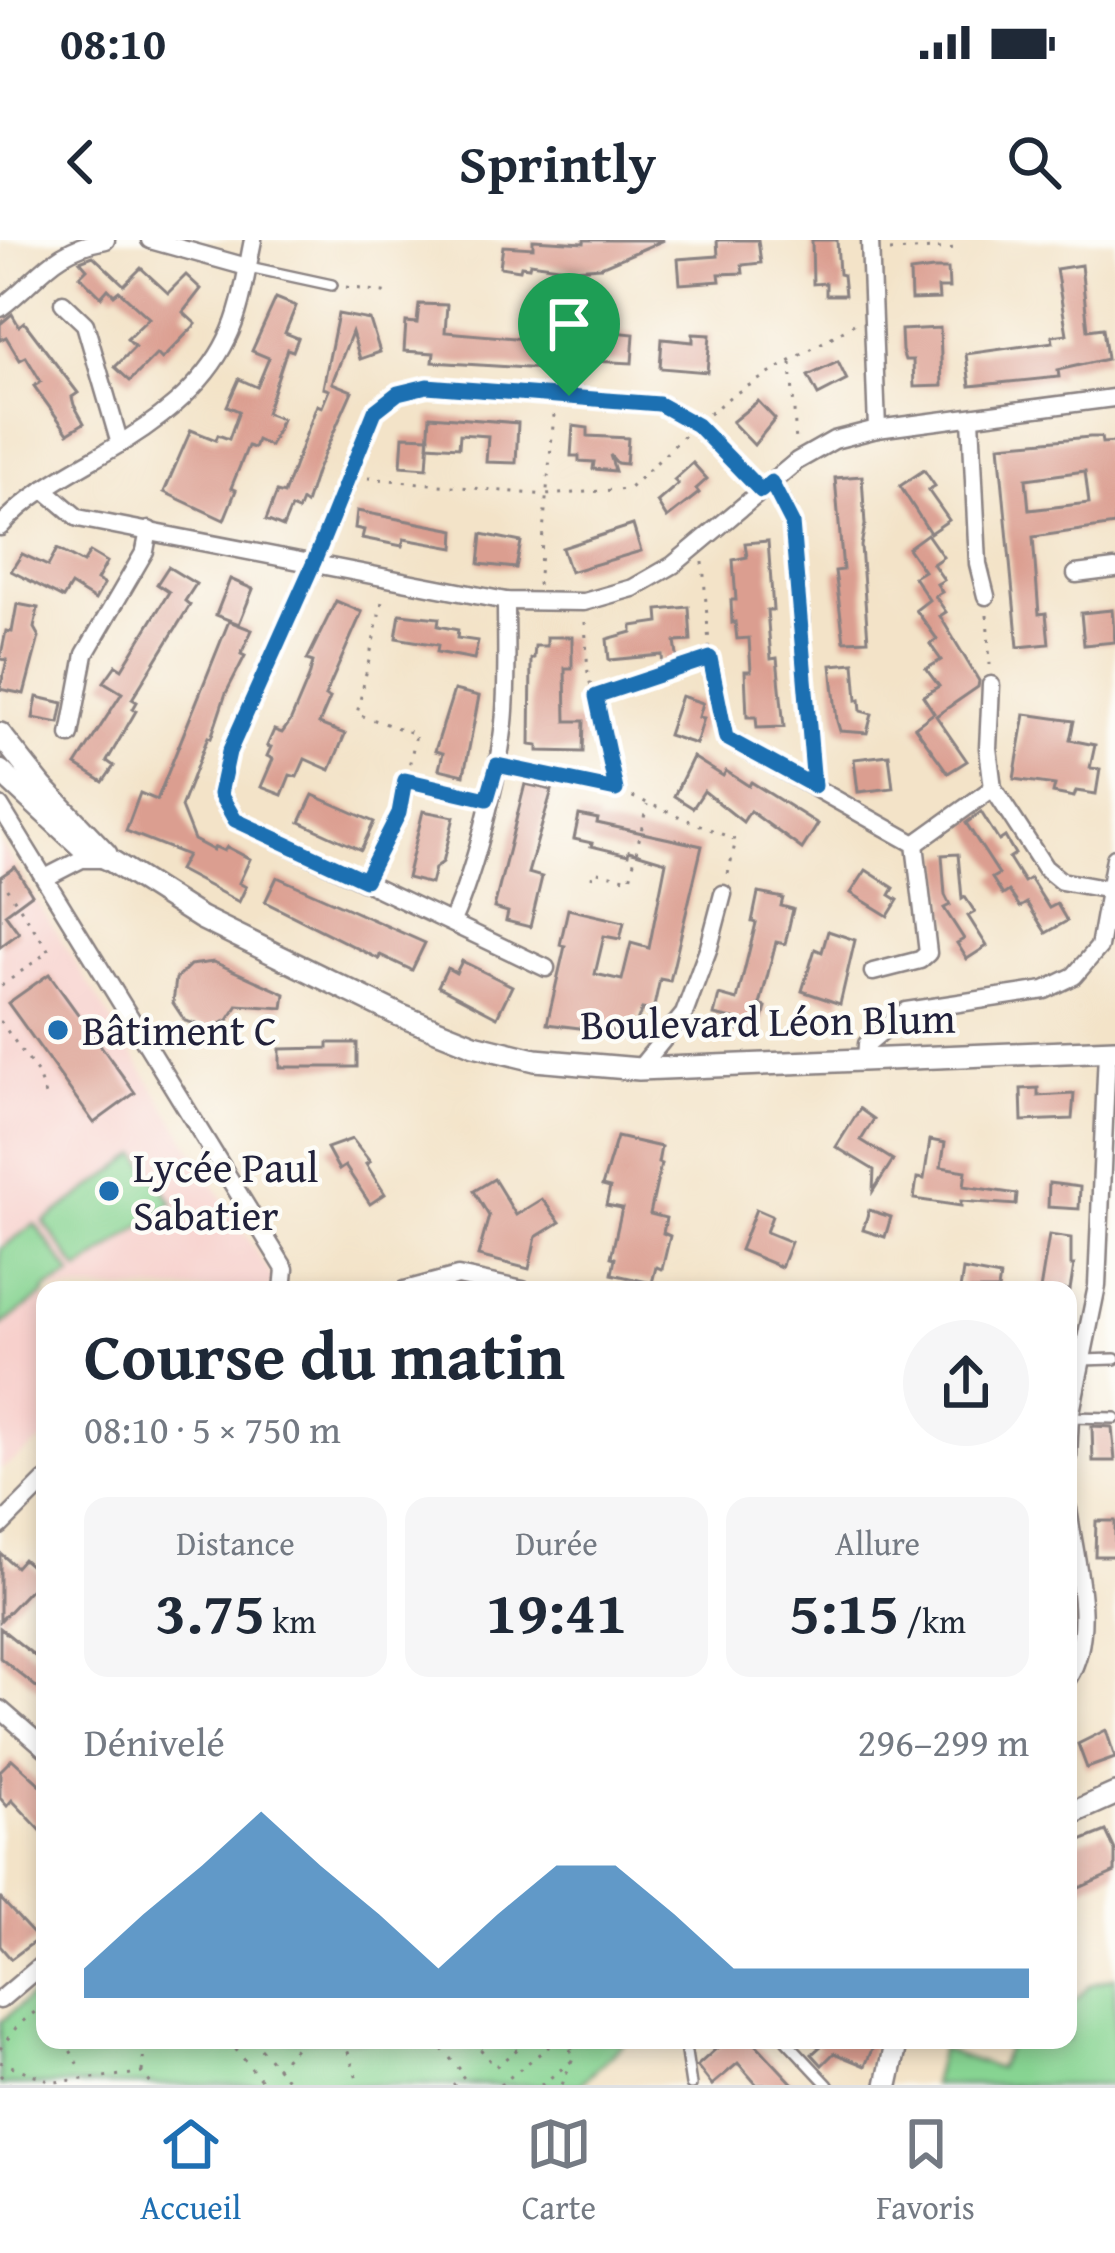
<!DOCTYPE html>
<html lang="fr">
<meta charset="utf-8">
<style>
:root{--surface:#fff;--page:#f6f6f7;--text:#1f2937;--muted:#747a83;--line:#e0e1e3;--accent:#1f6fb2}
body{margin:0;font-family:"Gentium Book Plus",serif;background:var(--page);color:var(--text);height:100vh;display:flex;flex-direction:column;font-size:45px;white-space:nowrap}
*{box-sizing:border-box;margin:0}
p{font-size:39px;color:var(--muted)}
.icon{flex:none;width:66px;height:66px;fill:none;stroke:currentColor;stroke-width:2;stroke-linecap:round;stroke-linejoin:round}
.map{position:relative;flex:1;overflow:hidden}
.sheet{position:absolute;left:36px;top:1041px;width:1041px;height:768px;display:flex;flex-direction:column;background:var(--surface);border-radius:24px;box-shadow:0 6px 18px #0003}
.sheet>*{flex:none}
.pin{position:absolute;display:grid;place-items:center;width:102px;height:102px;color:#fff;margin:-123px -51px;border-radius:50% 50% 50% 0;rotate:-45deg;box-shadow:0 0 12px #0007}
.pin .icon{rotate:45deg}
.round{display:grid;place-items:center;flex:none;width:126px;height:126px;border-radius:63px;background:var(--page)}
.head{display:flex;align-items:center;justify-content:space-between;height:204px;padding:0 48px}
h1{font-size:66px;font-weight:800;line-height:90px}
.metrics{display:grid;grid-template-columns:repeat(3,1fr);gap:18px;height:204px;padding:12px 48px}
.metrics div{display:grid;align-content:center;border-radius:24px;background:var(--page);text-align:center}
.metrics b{font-size:60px;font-weight:800}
.metrics small{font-size:33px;font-weight:400}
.metrics p{font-size:33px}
.chart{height:336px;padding:24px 48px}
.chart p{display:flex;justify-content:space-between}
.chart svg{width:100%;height:216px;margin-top:12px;fill:var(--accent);opacity:.7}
.status{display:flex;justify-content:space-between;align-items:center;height:84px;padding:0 60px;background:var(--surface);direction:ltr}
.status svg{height:33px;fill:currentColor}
header{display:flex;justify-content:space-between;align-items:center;height:156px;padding:0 48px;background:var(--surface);font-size:54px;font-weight:800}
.menu{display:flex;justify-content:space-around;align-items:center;height:168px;border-top:3px solid var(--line);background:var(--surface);font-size:33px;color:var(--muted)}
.menu a{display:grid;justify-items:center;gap:6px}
.menu .active{color:var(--accent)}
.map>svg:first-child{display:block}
.built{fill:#f7d0cc}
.green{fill:#87d492;stroke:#547b66;stroke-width:3}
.building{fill:#db9e90;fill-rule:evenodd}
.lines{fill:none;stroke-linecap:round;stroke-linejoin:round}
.service-casing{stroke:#8a8282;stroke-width:14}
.minor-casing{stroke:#8a8282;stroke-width:21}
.tertiary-casing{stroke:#8a8282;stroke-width:26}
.path{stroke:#8a8282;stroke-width:3;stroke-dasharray:3 9;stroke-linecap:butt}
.service{stroke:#fff;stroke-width:9}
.minor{stroke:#fff;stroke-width:16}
.tertiary{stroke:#fff;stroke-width:21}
.route-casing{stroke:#fff;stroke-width:24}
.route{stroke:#1f6fb2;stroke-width:15}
.poi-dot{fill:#1f6fb2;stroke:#fdfcf7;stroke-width:4.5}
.labels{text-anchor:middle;stroke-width:9;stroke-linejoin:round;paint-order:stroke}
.street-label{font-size:42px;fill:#22223b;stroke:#fdfcf7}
.poi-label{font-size:42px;fill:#22223b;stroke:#fdfcf7;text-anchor:start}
</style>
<div class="status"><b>08:10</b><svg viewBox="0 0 49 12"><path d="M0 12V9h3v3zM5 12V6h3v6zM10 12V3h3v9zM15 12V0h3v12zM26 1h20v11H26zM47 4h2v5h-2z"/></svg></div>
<header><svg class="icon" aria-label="back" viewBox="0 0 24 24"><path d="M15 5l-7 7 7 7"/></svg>Sprintly<svg class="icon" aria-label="search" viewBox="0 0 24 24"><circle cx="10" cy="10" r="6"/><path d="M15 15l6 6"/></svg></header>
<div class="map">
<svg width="1115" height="1845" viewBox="0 0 1115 1845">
<rect width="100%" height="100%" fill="#fdfcf7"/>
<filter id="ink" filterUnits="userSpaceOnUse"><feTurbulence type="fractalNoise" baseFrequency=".00833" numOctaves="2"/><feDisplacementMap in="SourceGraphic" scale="24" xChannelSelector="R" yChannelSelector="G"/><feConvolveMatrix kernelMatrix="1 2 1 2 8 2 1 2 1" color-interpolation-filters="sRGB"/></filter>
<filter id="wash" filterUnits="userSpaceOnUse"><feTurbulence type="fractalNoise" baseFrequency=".004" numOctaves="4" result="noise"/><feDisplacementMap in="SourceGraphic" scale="48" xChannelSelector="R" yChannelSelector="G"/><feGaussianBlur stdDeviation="2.7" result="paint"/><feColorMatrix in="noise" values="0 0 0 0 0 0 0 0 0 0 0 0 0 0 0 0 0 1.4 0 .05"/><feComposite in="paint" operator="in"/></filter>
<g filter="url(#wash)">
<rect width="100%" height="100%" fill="#f3e3c8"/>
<polygon class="built" points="0,602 275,1042 264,1050 45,1050 45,1199 0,1230"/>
<g class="green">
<polygon points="138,914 173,963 79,1031 44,982"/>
<polygon points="35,984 72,1035 45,1050 45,1054 0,1086 0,1009"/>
<polygon points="1115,1737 1115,1845 932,1845 941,1809 998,1829 1011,1800 1068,1800 1068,1768 1090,1745"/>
<polygon points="45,1745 45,1800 620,1800 623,1804 579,1845 0,1845 0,1782"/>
</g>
<g id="blocks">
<g class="building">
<polygon points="533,0 584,3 584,0 664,0 601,27 573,29 530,23 529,27 521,26 520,30 500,27 503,6 533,8"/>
<polygon points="717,0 758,0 761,23 742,25 743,33 719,34 720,41 680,44 678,19 718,16"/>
<polygon points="812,0 837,0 839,34 843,35 845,55 826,55 826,43 813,44"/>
<polygon points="93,16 124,45 141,28 168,53 186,35 201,49 183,72 196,84 162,119 157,114 130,141 115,127 135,107 127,99 149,78 119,51 114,55 108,49 101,57 80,36 87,29 80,21"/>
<polygon points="1081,25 1088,90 1103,88 1107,119 1058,130 1059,137 970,146 966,114 1053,102 1052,96 1067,94 1056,29"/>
<polygon points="933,29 948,29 949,48 938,48 939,59 911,60 910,32"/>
<polygon points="276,58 296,66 285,93 298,98 293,111 287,109 266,173 282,179 270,206 257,200 254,208 248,206 231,248 236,250 224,280 164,252 191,190 216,200 218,195 229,199 239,171 227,166 239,139 257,147 269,118 252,111"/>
<polygon points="419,64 447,65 445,92 560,102 558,130 433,122 434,113 404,111 406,82 417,83"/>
<polygon points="12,74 19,86 24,82 78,153 72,157 74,165 84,183 68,193 34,146 41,142 26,117 20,120 6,97 0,100 0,84"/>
<polygon points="338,74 370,80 380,112 360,119 352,92 332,143 352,151 316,232 306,264 302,261 298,271 291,268 283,287 266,280 277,252 284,254 317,165 322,167 329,150 323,148"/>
<polygon points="940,88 942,146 914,147 913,120 905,120 902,111 901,90"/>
<polygon points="604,91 634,94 632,123 592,121 593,93 604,94"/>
<polygon points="693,94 710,95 707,132 660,128 662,99 693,102"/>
<polygon points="838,122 847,140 818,155 808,136"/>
<polygon points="758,161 775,179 754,205 732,182"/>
<polygon points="430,176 518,183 516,223 486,222 488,196 460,194 459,207 428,205"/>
<polygon points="573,186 588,188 588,196 628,198 626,224 617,223 610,215 615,231 593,229 594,222 579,221 579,216 571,216"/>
<polygon points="403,196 429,197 427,228 401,226"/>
<path d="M1090,197H1101L1102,203L1115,202V285L1033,297L1039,374L1046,373L1049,404L1018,407L999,205ZM1085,231L1089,263L1029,270L1026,239Z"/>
<polygon points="693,223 707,239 696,249 699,253 667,278 657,262 678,244 674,240"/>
<polygon points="924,230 935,246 928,250 949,280 930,293 900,246"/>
<polygon points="862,236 865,285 861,306 868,400 844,401 835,331 843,330 835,238"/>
<polygon points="357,271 455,290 454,308 404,299 402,306 362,298 364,290 355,288"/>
<polygon points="633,285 641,311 570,332 562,308"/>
<polygon points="482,294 521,302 516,328 479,324"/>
<polygon points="927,294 943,317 933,324 944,340 937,344 942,352 935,356 946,372 940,376 979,441 978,447 936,476 967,521 948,533 915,487 934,473 923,456 939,446 926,429 941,420 930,404 937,399 916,370 929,360 914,337 924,331 908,308"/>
<polygon points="768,301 773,370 767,370 771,419 777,418 784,487 757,488 756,477 747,477 745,431 751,431 749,398 737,399 735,382 732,383 731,360 736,360 733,320 747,317 745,303"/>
<polygon points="57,309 83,323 90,312 107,322 97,340 104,344 95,360 71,345 63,358 11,331 22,314 48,326"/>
<polygon points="168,327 196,344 185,361 190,365 132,459 137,462 133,469 136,471 107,521 114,526 103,542 76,525 122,453 104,442 116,425 122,429 169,352 157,344"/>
<polygon points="230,339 253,349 239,384 216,375"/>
<polygon points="336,361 362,372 325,456 330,458 319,484 345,494 330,530 305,519 297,537 290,535 282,555 261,547 273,519 267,516 271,507 267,506 274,490 282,493 290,482 309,437 313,422 307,420"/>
<polygon points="17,364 38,368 34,388 39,397 24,454 0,449 7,420 0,419 6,391 12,392"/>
<polygon points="689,367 691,401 675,402 678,423 663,427 662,415 609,420 607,399 632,392 632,386 659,382 658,370"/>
<polygon points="1112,370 1115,402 1084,405 1081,373"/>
<polygon points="400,374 439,378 438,386 458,390 457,398 478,401 474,419 437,412 438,405 396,398"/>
<polygon points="229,381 252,390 241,414 245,416 226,453 211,498 208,497 181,567 194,600 213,610 215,607 224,611 227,607 250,619 239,643 246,647 239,662 179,630 187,615 126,591 140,553 157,560"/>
<polygon points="547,397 572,397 572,428 565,428 566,481 584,481 583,512 538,511 538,506 530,505 531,419 534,418 535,406 547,406"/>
<polygon points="854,423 857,460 860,459 861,471 872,474 867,493 840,491 837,481 831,425"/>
<polygon points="454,450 479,456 464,535 439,529 443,513 435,511"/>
<polygon points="681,456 703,463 699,477 704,478 696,504 668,495"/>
<polygon points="37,457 63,463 59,483 33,478"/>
<polygon points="1025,474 1074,481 1070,500 1095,505 1090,528 1100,529 1096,554 1076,551 1074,557 1053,553 1055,545 1014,539"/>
<polygon points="889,515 893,548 858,552 854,519"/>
<polygon points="693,517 723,536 726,531 749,546 751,542 818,584 802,609 750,571 743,582 704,551 693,568 674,556"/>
<polygon points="525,544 552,550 528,633 542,637 530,687 506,681 508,672 494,668"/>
<polygon points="313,555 374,582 361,610 300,582"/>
<polygon points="423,571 454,577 443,622 435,628 431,644 407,638"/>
<polygon points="981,572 999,601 1005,597 1015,614 1009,618 1024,642 1030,638 1049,668 1057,664 1067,681 1046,693 1027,663 1020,667 1009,651 1003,655 992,638 999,634 966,583"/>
<polygon points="579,575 598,579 597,583 702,606 670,741 660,739 653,771 642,769 632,795 589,785 588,789 547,784 565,706 560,705 568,669 624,682 620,699 604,696 595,734 622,740 631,703 649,708 666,622 629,611 628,615 591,606 592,603 574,599"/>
<polygon points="958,614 962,659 965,657 975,672 968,676 987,706 967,719 957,703 964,699 944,668 950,665 945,655 942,615"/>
<polygon points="15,627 32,654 5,674 19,693 0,707 0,637"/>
<polygon points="866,630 894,648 890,655 898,660 888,676 851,653"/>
<polygon points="277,637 425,703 412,730 380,715 379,719 265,662"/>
<polygon points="758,653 783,658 781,666 793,669 785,704 776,702 760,765 766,767 759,796 735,790 737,780 714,775 719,755 737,760 756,683 752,682"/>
<polygon points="828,691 855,700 840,764 802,751 815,709 822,712"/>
<polygon points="462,721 512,746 497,777 438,746 447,728 456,733"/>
<polygon points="214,722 285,754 283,768 238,765 228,780 211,788 185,781 173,763 176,739 190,725"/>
<polygon points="49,734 135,853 94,883 8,763"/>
<polygon points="328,803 357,803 357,827 280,827 280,809 328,808"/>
<polygon points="1038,848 1038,856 1074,854 1072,879 1022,881 1021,849"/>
<polygon points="860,869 874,879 861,900 893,920 873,951 874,930 836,907"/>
<polygon points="617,897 661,907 658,923 661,924 650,974 666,978 663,993 670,996 662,1029 656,1027 652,1043 612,1034 615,1018 611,1017 622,968 606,965 610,948 602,946"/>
<polygon points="352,899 370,922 366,924 385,954 370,964 345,926 339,930 327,908"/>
<polygon points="930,900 945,903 941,927 966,931 964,946 1017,954 1016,965 961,961 961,966 914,959 917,938 924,939"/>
<polygon points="494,939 516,975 542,959 560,982 536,997 529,1029 478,1016 489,976 474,951"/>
<polygon points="1049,943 1080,947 1079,969 1048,967"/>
<polygon points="756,969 772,976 766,992 791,1002 781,1027 740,1010"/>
<polygon points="869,970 891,977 885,997 863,990"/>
<polygon points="1049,995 1071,998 1071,1025 1074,1025 1070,1050 1040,1050"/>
<polygon points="963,1030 1000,1037 998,1050 960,1050"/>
<polygon points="1092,1186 1112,1187 1115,1221 1093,1221"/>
<polygon points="1096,1281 1115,1281 1115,1316 1095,1316"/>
<polygon points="0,1313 16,1327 23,1319 43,1336 0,1381"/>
<polygon points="0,1388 45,1424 45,1454 0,1418"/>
<polygon points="1106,1490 1115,1518 1087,1528 1078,1504"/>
<polygon points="12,1519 45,1549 45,1595 12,1560 7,1566 0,1558 0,1531"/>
<polygon points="1106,1591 1115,1610 1115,1632 1068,1653 1068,1606"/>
<polygon points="0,1658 38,1699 11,1719 0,1706"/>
<polygon points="726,1800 752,1800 794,1845 757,1845 738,1823 712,1845 697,1826"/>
<polygon points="804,1800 876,1800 865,1826 834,1813 822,1825 812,1814 820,1807"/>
</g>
</g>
</g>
<g filter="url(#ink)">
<use href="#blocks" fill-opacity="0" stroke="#8a8282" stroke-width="3"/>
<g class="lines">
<g class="service-casing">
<g id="service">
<polyline points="249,27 332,45"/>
<polyline points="1082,1120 1115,1119"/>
<polyline points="1070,1177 1115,1178"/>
<polyline points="684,1800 691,1845"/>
<polyline points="786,1800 828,1845"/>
</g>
</g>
<g class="minor-casing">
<g id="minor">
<polyline points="150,0 247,27"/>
<polyline points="870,0 877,189"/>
<polyline points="63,63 85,84 120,204"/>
<path d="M0,68C42,37 50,10 106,0"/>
<polyline points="971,178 978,324 986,356"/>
<polyline points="771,242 792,283 814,546"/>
<polyline points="44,249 78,278 506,361 584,362 633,348 673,325 797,221 834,200 877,189 1113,158"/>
<path d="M0,287C29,254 68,234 106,212C153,185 203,149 227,99C242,69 246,33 253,0"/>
<polyline points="1076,334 1115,329"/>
<polyline points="991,445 988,508 993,548 1045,628 1061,641 1110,650"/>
<polyline points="70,495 85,414 145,311 149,290"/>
<polyline points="726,498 915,604 928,713 920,720 873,732"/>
<polyline points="0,566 285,1029 283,1050"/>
<polyline points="915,604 993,548"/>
<polyline points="45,638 82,619 105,619"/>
<path d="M452,681C476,628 497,541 504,483C508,443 506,401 506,361"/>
<polyline points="546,728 235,580 220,554 229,512 314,322 375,171 398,153 427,146 659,164 697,185 761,251"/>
<polyline points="866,821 867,804 906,771 1045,750 1074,736 1099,707 1115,618"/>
<polyline points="639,829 684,774 709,707 723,654"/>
<polyline points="405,1050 458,1036 523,1050"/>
<polyline points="1068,1216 1070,1177 1097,1046 1107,811"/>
<path d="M1068,1269C1075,1320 1097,1392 1068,1438"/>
<polyline points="0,1286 45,1241"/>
<polyline points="0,1469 45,1508"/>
<polyline points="0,1760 45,1722"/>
</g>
</g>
<g class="tertiary-casing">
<g id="tertiary">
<polyline points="0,494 42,547 106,614"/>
<polyline points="0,531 82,607 110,620 201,678 399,775 474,805 535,820 639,829 1115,810"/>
<polyline points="1068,1575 1115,1554"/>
<polyline points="887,1845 897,1800"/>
</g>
</g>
<g class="path">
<polyline points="890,11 960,8"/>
<polyline points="346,47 391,53"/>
<polyline points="791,123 796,203"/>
<polyline points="571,136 575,76"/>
<polyline points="709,174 731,156 854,84"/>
<polyline points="368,238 545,255 629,249 684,196"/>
<polyline points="703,322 710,418 722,479"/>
<polyline points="538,345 554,175"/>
<polyline points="987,375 990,425"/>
<polyline points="585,382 588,434 616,548"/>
<polyline points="598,455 708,418"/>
<polyline points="516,529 616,550 736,600 728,634"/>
<polyline points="407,540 473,556"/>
<polyline points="373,624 399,573 416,494 357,474 383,357"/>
<polyline points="0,638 49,711 0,747"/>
<polyline points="592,638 593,631 630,639 647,565"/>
<polyline points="0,781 37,832 46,858"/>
<polyline points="70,1800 68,1807 79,1825"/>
<polyline points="101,1800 106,1807"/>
<polyline points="228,1800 265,1845"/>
<polyline points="253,1800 292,1845"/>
<polyline points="344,1800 359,1845"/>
<polyline points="434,1800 465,1835 453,1845"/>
<polyline points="473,1800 495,1827 529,1800"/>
<polyline points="562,1800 574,1815 562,1845"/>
<polyline points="595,1800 598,1803"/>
<polyline points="571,1808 580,1800"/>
<polyline points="0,1809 18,1785 45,1764"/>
<polyline points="0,1822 54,1842 142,1833 152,1845"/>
<polyline points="276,1828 303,1800"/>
<polyline points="142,1832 145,1800"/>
<polyline points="0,1835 11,1845"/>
<polyline points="500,1845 557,1800"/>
<polyline points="541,1845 573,1820"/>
</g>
<use href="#service" class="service"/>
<use href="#minor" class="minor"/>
<use href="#tertiary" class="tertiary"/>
</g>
</g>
<g class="lines" filter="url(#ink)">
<g class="route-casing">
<polygon id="route" points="427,146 659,164 697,185 761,251 771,242 792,283 814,546 726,498 710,418 596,456 616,550 497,525 487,559 405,540 399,573 365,640 235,580 220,554 229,512 314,322 375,171 398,153"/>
</g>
<use href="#route" class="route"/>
</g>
<g class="poi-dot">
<circle cx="58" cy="790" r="12"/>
<circle cx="109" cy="951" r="12"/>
</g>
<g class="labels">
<g class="street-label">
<text transform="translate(768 781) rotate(-1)" y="15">Boulevard Léon Blum</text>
</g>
<g class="poi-label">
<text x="82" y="805">Bâtiment C</text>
<text x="133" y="942">Lycée Paul<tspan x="133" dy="48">Sabatier</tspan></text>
</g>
</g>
</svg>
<div class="pin" style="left:569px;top:156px;background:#1e9e55"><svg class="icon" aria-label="arrive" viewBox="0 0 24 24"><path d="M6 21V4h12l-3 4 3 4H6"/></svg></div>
<section class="sheet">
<div class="head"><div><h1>Course du matin</h1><p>08:10 · 5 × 750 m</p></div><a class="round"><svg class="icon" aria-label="share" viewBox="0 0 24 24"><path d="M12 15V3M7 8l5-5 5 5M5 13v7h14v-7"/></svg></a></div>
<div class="metrics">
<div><p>Distance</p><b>3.75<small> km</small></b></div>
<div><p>Durée</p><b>19:41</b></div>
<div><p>Allure</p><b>5:15<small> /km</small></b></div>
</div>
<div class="chart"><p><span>Dénivelé</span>296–299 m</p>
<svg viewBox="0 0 160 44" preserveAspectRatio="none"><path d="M0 44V38L10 27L20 17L30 6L40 17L50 27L60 38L70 27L80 17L90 17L100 27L110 38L120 38L130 38L140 38L150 38L160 38V44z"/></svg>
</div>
</section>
</div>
<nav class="menu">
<a class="active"><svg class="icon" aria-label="home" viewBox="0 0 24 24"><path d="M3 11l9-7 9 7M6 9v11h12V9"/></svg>Accueil</a>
<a><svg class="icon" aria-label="map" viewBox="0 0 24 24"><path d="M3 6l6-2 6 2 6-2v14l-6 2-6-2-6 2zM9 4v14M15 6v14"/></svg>Carte</a>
<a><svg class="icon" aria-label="saved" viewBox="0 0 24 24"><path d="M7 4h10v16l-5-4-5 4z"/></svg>Favoris</a>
</nav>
